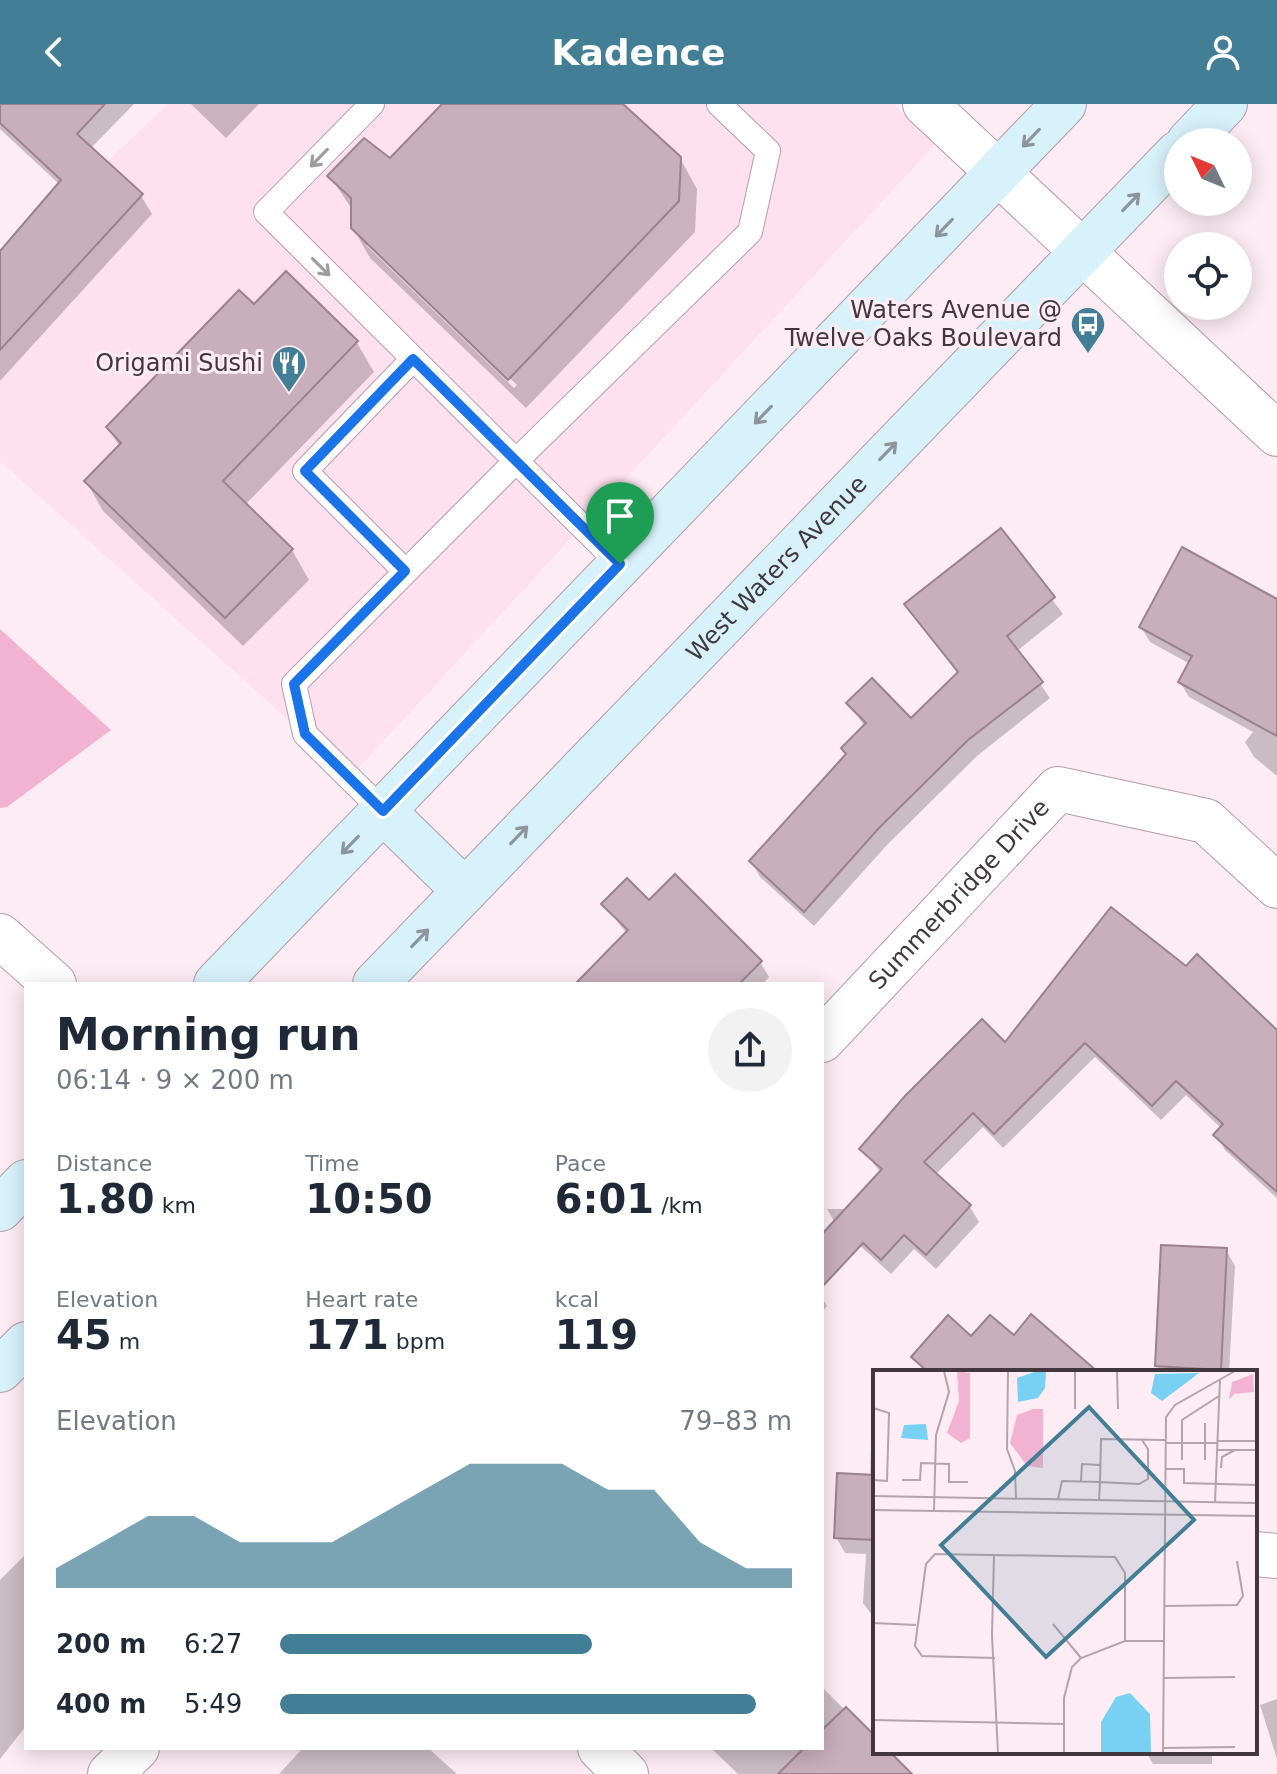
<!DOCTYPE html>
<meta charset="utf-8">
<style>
:root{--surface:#fff;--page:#f2f2f3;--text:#1f2937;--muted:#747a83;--accent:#427e95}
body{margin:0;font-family:"DejaVu Sans",sans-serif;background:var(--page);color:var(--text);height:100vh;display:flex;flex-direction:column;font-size:30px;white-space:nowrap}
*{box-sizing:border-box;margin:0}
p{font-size:26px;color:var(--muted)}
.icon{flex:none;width:44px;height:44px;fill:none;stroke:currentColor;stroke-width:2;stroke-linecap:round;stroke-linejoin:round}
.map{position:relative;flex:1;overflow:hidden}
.panel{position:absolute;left:24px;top:878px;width:800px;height:768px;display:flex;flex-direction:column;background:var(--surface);border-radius:0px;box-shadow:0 4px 20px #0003}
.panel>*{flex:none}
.needle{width:52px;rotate:313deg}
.controls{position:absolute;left:1164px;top:24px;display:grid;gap:16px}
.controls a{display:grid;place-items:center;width:88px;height:88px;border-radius:50%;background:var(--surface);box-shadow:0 4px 20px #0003;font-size:40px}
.pin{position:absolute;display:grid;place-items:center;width:68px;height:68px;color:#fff;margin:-82px -34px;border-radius:50% 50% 50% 0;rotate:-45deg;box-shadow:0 0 8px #0007}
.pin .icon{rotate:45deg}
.round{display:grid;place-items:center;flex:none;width:84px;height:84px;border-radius:42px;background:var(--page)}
.summary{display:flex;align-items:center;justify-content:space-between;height:136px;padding:0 32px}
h1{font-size:44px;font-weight:800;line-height:60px}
.stats{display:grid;grid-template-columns:repeat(3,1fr);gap:12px;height:136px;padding:8px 32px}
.stats div{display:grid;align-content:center}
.stats b{font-size:40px;font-weight:800}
.stats small{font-size:22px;font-weight:400}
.stats p{font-size:22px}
.chart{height:224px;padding:16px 32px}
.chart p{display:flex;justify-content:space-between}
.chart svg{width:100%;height:144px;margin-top:8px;fill:var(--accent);opacity:.7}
ul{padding:0 32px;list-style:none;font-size:26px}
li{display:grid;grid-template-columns:128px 96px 1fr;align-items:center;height:60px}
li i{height:20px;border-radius:10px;background:var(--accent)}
header{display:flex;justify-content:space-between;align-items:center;height:104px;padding:0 32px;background:var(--accent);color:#fff;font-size:36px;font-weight:800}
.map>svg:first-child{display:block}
.built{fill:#fee0ee}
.green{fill:#f2b3d2}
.shadow{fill:#0003;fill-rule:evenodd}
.building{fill:#c9aebb;stroke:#9c828f;stroke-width:2}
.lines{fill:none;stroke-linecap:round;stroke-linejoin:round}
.lane-casing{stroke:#b69ba8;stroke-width:26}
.street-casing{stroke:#b69ba8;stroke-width:46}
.secondary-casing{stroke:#b69ba8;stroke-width:46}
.lane{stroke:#fff;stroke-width:24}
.street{stroke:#fff;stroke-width:44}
.secondary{stroke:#d8f2fc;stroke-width:44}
.oneway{stroke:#8d949c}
.oneway2{stroke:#a09b9e}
.route-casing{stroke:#fff;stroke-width:16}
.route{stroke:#1a73e8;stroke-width:10}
.labels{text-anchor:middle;stroke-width:6;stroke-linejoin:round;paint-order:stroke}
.poi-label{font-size:24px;fill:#42373c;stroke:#fdecf4;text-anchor:end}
.street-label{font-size:24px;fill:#42373c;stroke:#fdecf4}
.inset-road{fill:none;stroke:#b2a4aa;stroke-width:2}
.view{fill:#427e95;fill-opacity:0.15;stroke:#427e95;stroke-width:4}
.inset-edge{fill:none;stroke:#42373c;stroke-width:4}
</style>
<header><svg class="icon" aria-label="back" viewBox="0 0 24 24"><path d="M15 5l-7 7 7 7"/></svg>Kadence<svg class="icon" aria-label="person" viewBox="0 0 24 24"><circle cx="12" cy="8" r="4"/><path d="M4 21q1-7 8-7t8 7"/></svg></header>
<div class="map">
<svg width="1277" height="1670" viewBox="0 0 1277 1670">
<rect width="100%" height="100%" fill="#fdecf4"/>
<polygon class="built" points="168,0 893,0 935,40 351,672 0,357 0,160"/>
<polygon class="green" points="0,525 111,626 7,703 0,704"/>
<g class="shadow">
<polygon points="0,0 134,0 90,45 141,92 152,110 0,277 0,149 60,81 0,25"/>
<polygon points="191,0 259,0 226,34"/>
<path d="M445,0H620L680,54L697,85L695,128L526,304L370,154L353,124V107L330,72L390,57ZM367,137L517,281L514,284L367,142Z"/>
<polygon points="286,170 357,239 374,268 245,401 292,446 309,476 243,542 103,407 86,377 120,343 108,324 254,202"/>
<polygon points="1001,427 1063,510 1017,547 1050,594 977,652 887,741 814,822 760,773 751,757 847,652 865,623 849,600 911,617 958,570 907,500"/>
<polygon points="1277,497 1277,672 1254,653 1245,638 1253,628 1189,593 1180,578 1190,560 1150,538 1141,523"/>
<polygon points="649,799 760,858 769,873 763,880 578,880 627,830 604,800"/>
<polygon points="1186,864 1277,929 1277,1094 1225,1046 1216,1031 1222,1025 1186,991 1161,1016 1095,953 1003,1044 983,1023 935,1071 970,1103 979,1118 936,1165 914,1145 891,1170 835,1119 827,1105 848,1105 881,1069 862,1045 1005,941"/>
<polygon points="1226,1146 1235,1162 1229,1268 1160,1268 1157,1262"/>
<polygon points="822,1194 827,1202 822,1208"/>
<polygon points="871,1340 875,1340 875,1515 863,1499 866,1450 845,1449 836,1433 870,1373"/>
<polygon points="26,1450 26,1622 0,1655 0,1476"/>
<polygon points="822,1583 875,1636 875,1648 887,1648 909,1670 738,1670 711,1644 822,1644"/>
<polygon points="1277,1595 1277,1655 1260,1601"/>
<polygon points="303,1644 428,1644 457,1670 279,1670"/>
<polygon points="1146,1648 1212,1648 1212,1660 1153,1660"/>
</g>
<g class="building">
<polygon points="0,0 105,0 77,30 143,90 0,246 0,147 61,76 0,19"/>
<polygon points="442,0 623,0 681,53 679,97 508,276 351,124 351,94 327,72 364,34 390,54"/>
<polygon points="286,167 358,237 223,377 293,445 225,514 84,377 121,339 106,323 239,186 254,200"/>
<polygon points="1001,424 1055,493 1007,532 1043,578 968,636 878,725 804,808 749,757 846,650 841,644 866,619 846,599 872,574 911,614 958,568 904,500"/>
<polygon points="1182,443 1277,495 1277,632 1178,578 1192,552 1139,523"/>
<polygon points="675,770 762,857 739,880 575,880 628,826 601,800 627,774 649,796"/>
<polygon points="1111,803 1186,862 1197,850 1277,926 1277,1088 1213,1031 1223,1020 1176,977 1152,1002 1085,939 994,1030 973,1009 924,1058 971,1101 926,1151 904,1131 881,1156 863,1139 822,1183 822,1130 882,1065 859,1045 905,992 982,915 1005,938"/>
<polygon points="1161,1141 1227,1144 1221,1266 1155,1262"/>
<polygon points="1031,1210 1098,1268 928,1268 911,1253 948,1211 971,1232 990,1211 1014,1231"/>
<polygon points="837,1369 875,1371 875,1436 834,1434"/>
<polygon points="846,1603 875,1632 875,1648 890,1648 912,1670 778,1670 804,1644 822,1644 822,1626"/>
</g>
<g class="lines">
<g class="lane-casing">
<g id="lane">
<polyline points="372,0 266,108 516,357 294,580 305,630 383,707"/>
<polyline points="620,460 516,357 750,128 768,47 719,0"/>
<polyline points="405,467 305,367 413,255"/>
</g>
</g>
<g class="street-casing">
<g id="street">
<polyline points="925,0 1277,330"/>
<polyline points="0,832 54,880"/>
<path id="s1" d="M822,936L1058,685L1206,717L1277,782"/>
<polyline points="1255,1450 1277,1452"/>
<polyline points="600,1644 626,1670"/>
<polyline points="110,1670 137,1644"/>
</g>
</g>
<g class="secondary-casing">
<g id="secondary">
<polyline points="1189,38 1225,0"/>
<polyline points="383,707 465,787"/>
<polyline points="216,880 1064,0"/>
<path id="s2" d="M375,880L1178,49"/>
<polyline points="0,1105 26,1078"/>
<polyline points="0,1266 26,1240"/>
</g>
</g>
<use href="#lane" class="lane"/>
<use href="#street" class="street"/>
<use href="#secondary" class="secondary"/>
</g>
<defs><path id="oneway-shaft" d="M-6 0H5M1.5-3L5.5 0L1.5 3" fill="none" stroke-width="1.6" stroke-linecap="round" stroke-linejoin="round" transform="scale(2)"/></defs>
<g class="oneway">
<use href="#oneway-shaft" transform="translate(1031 34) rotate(134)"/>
<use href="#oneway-shaft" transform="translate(1131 98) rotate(-46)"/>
<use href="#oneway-shaft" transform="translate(944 124) rotate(134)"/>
<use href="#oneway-shaft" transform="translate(763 311) rotate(134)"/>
<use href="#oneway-shaft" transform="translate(888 347) rotate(-46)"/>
<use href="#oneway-shaft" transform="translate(519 731) rotate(-46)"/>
<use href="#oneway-shaft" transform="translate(350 741) rotate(134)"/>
<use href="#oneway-shaft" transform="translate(420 834) rotate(-46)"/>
</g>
<g class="oneway2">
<use href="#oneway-shaft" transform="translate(319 54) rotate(134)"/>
<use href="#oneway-shaft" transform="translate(321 163) rotate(45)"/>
</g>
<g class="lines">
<g class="route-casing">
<polygon id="route" points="413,255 620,460 383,707 305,630 294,580 405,467 305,367"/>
</g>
<use href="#route" class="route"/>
</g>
<defs>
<g id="bus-pin" transform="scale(1.8)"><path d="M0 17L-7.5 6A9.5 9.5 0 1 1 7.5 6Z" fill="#427e95" stroke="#fdecf4"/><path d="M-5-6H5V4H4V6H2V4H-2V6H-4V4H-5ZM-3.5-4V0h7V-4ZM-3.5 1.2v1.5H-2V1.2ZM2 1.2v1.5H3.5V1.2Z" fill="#fff"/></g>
<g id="restaurant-pin" transform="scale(1.8)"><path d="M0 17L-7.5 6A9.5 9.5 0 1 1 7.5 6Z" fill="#427e95" stroke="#fdecf4"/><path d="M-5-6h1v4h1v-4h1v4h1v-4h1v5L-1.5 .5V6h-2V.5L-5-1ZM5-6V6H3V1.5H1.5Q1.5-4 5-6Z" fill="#fff"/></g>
</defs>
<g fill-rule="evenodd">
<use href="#bus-pin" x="1088" y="220"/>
<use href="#restaurant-pin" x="289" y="259"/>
</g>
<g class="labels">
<g class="poi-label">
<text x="1062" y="214">Waters Avenue @<tspan x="1062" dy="28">Twelve Oaks Boulevard</tspan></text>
<text x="263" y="267">Origami Sushi</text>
</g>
<g class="street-label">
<text dy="8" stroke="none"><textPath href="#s2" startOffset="578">West Waters Avenue</textPath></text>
<text dy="8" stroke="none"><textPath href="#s1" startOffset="200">Summerbridge Drive</textPath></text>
</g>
</g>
<g transform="translate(873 1266)">
<rect width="384" height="384" fill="#fdecf4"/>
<path d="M84,1L97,3V68L88,73L74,63L86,31ZM380,4L381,22L361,24L356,30L359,12ZM160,39H170V98L154,96L137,73L144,45Z" fill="#f2b3d2"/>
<path d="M164,1H173L172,18L165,28L145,32L144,8ZM326,3L289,31L278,23L282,4ZM53,54L55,70L28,68L31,55ZM257,323L277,344L278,383H228V352L243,327Z" fill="#78d1f2"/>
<path class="inset-road" d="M135,1L134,79L142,101L143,128M244,1L245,39M0,38L16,43L14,111L0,110M202,39V1M332,53V90M345,71H384M292,73H344M344,80H384M309,90V50L346,26M348,98L349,87L362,80M292,99H311V113L384,115M29,110H47L48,93L76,94V112H95M208,111L209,94L227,95M0,126L384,133M185,129L189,111L227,112L228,69L292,70M226,130L227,112L266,114L275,109V79L269,70M342,132L347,9M0,140L384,146M61,140L63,65L76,22L71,1M121,186L119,265L125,383M291,236L364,235L370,226L364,191M0,253L43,255M180,254L208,288M122,288L49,286L42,276L53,194L62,184L242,187L252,203V271M291,308L362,307M0,350L191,354M290,378L362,377M191,383V328L199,297L208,288L252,271H291M290,383L293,47L302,35L362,1"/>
<path class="view" d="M216,37L321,150L173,287L68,175Z"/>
<rect width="384" height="384" class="inset-edge"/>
</g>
</svg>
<div class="controls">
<a><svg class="needle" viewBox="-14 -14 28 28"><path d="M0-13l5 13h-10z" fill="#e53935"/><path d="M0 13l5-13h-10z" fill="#747a83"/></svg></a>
<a><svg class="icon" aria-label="locate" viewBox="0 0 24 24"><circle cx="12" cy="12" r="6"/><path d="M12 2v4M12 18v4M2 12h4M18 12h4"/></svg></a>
</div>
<div class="pin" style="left:620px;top:460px;background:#1e9e55"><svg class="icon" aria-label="arrive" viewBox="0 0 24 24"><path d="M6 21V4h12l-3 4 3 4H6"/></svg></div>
<section class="panel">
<div class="summary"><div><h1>Morning run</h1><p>06:14 · 9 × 200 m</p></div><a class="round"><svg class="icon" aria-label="share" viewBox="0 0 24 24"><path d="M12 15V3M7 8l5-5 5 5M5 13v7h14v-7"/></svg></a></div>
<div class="stats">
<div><p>Distance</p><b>1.80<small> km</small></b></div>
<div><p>Time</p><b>10:50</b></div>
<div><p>Pace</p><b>6:01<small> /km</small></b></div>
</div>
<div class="stats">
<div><p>Elevation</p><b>45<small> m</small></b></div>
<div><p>Heart rate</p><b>171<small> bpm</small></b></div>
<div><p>kcal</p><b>119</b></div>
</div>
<div class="chart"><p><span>Elevation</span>79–83 m</p>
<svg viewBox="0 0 160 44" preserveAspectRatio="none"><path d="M0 44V38L10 30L20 22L30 22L40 30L50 30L60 30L70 22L80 14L90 6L100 6L110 6L120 14L130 14L140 30L150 38L160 38V44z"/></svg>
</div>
<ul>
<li><b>200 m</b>6:27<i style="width:61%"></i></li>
<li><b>400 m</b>5:49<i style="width:93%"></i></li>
</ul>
</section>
</div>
